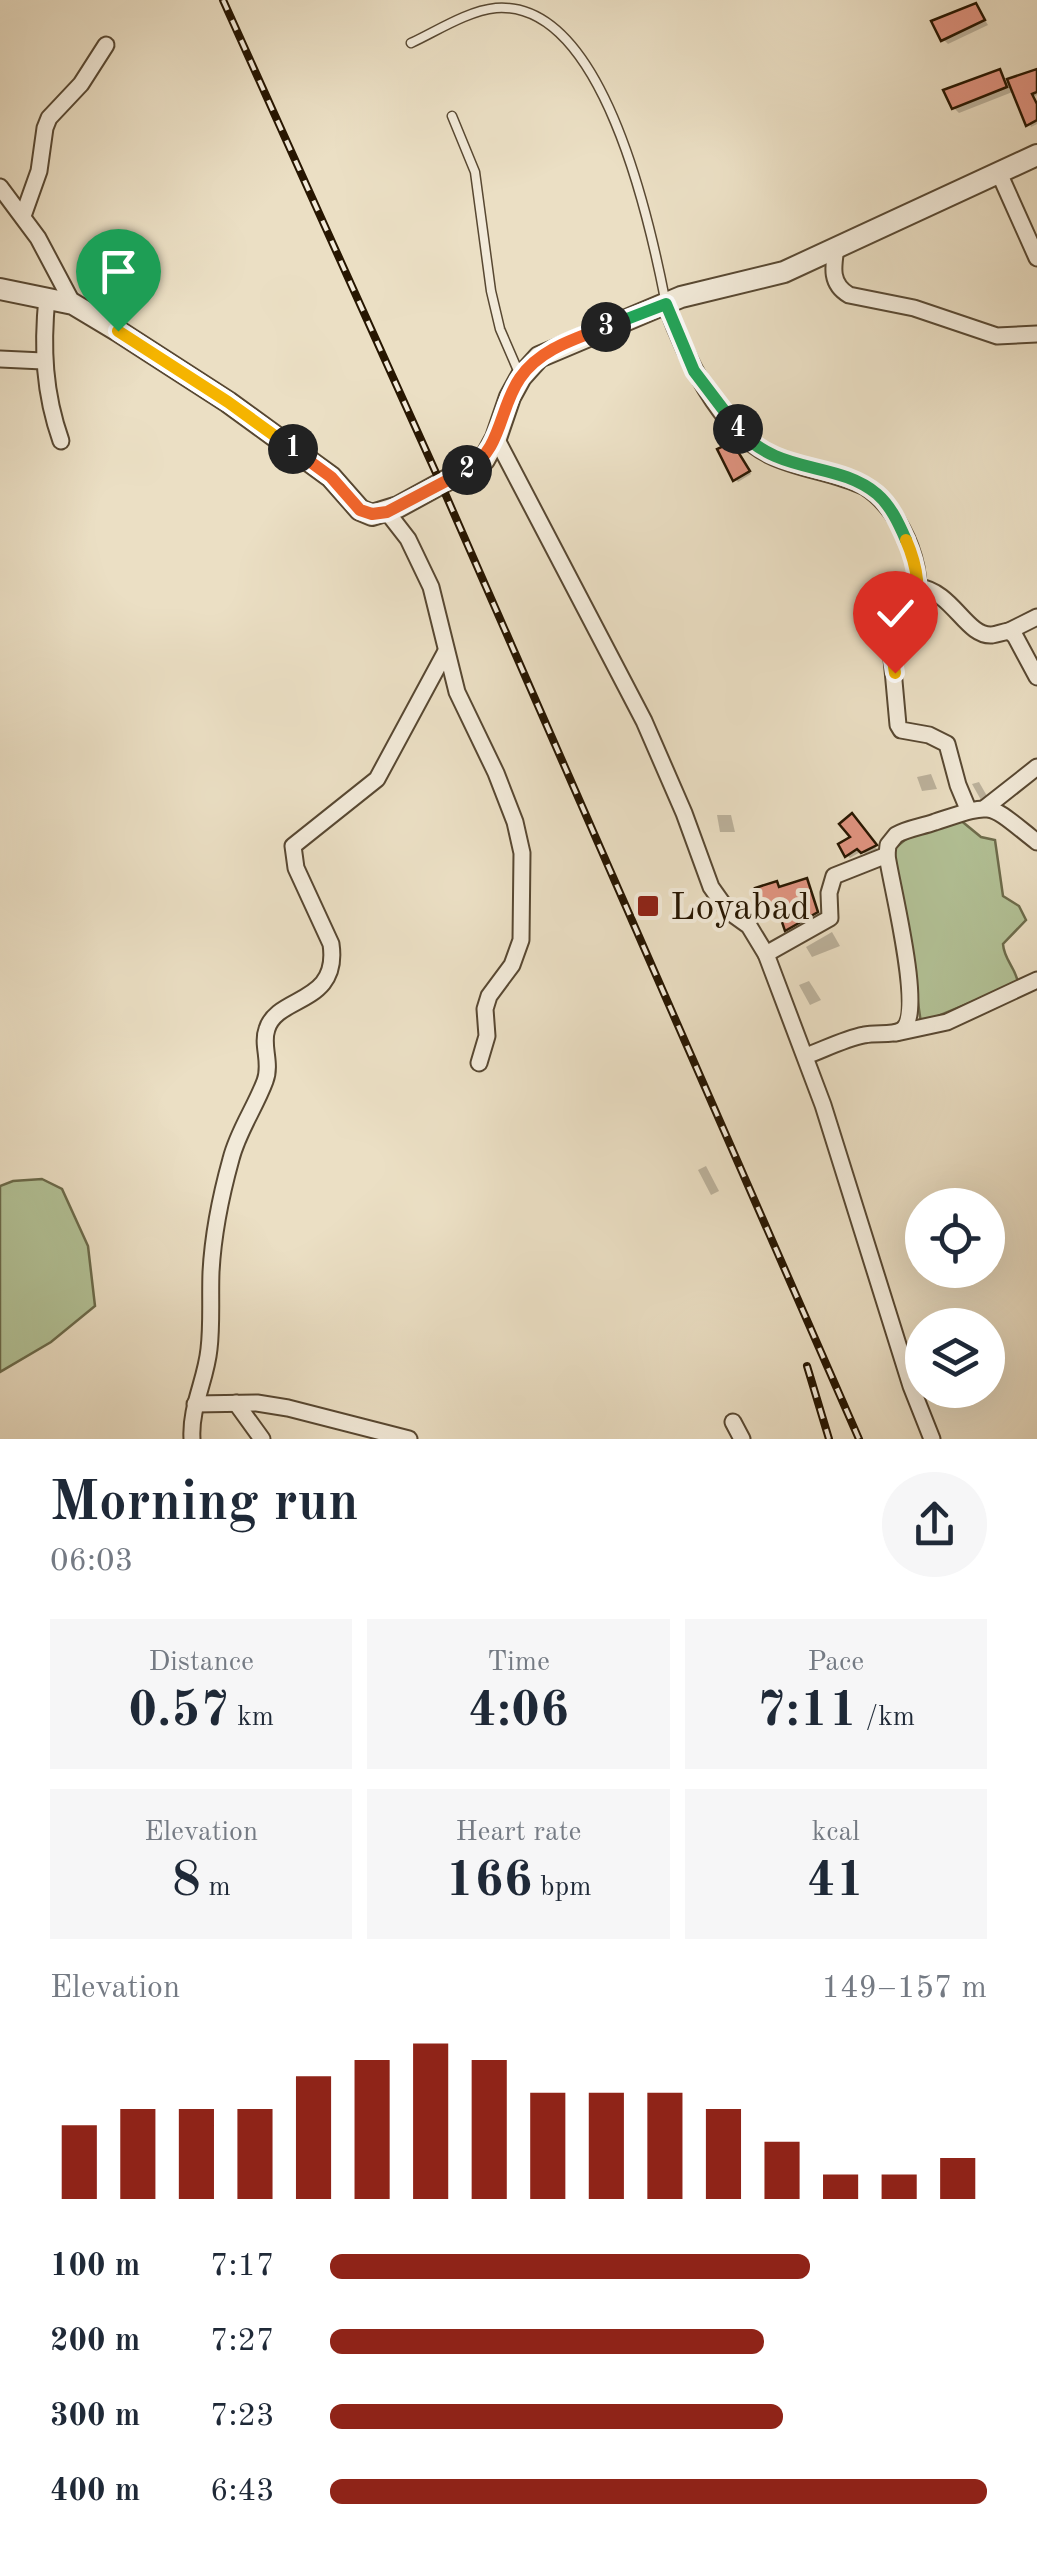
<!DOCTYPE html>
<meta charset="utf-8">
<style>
:root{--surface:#fff;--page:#f6f6f7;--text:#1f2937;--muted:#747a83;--accent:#8f2418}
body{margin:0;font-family:"Old Standard TT",serif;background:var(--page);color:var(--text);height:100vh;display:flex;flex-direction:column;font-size:38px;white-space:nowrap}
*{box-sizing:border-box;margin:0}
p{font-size:32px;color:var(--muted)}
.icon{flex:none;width:55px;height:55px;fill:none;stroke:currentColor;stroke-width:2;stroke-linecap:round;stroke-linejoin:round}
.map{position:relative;height:1439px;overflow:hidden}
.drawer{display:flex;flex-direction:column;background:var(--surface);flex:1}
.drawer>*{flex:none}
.buttons{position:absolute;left:905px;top:1188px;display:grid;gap:20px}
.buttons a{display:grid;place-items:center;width:100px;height:100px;border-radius:50%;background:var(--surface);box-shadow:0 10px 40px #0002;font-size:50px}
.pin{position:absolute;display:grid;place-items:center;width:85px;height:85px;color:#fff;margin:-102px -42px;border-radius:50% 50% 50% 0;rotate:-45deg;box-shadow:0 0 10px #0007}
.pin .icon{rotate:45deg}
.km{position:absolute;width:50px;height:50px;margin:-25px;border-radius:50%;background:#222;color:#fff;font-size:28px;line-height:50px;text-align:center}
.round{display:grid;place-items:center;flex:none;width:105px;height:105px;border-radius:52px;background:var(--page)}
.headline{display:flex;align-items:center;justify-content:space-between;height:170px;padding:0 50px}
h1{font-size:55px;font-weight:700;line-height:75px}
.metrics{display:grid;grid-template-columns:repeat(3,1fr);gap:15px;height:170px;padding:10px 50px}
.metrics div{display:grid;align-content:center;border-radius:0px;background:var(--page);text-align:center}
.metrics b{font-size:50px;font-weight:700}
.metrics small{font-size:28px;font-weight:400}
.metrics p{font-size:28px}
.chart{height:280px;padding:20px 50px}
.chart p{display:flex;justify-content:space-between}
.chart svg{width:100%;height:180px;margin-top:10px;stroke:var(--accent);stroke-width:6}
ul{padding:0 50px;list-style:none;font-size:32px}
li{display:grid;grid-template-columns:160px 120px 1fr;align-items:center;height:75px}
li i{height:25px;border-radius:12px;background:var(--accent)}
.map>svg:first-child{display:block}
.green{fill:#b3c297;stroke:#6d6c4c;stroke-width:2.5}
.shadow{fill:#0003}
.building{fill:#e19481;stroke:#271601;stroke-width:2.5}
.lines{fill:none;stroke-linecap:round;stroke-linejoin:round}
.service-casing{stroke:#584832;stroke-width:11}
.minor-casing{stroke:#584832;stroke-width:19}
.tertiary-casing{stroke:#584832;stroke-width:24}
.service{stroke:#f2ead9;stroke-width:8}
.minor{stroke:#f2ead9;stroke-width:15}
.tertiary{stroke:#f2ead9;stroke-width:20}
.rail-casing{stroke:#271601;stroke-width:8}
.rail{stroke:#f2ead9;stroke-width:4;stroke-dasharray:11;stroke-linecap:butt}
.split-1-casing{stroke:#fff;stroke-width:20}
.split-2-casing{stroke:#fff;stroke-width:20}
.split-3-casing{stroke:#fff;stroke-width:20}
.split-4-casing{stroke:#fff;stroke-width:20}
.split-5-casing{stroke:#fff;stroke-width:20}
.split-6-casing{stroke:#fff;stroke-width:20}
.split-1{stroke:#f5b400;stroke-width:12}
.split-2{stroke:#f0652b;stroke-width:12}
.split-3{stroke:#f0652b;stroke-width:12}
.split-4{stroke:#22a559;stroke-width:12}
.split-5{stroke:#22a559;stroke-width:12}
.split-6{stroke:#f5b400;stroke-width:12}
.poi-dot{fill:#8f2418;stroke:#f2ead9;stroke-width:4}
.labels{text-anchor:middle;stroke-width:8;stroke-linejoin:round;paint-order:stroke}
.poi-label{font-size:38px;fill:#271601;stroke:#f2ead9;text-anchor:start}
</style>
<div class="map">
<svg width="1037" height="1439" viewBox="0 0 1037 1439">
<rect width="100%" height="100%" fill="#ebdfc4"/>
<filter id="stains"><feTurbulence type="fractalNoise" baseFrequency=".002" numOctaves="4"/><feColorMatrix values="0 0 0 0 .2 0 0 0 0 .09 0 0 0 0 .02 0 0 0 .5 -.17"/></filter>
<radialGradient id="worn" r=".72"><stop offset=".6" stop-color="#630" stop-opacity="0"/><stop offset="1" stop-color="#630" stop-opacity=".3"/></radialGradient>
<g class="green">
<path d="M959,819L981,837L995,840L1003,896L1019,906L1026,920L1003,944C1004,960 1016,968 1018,983L921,1023L901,887L889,853L906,839Z"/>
<polygon points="42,1179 62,1189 88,1246 95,1306 51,1342 0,1372 0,1186 13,1181"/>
</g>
<g class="shadow">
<polygon points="976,6 988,25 948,44 943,39"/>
<polygon points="1037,71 1037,95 1033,97 1037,106 1037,124 1031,127 1015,91 959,113 954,108 999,72 1006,82"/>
<polygon points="735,448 751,474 738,482 735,479"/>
<polygon points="931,774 937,789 922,791 917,777"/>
<polygon points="979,782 987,796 981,800 972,784"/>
<polygon points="717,815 731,815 735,832 720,832"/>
<polygon points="852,816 877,849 866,855 862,851 850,858 847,855 854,838"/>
<polygon points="806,881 820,915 790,932 780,906 767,910 764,907 776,883 780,890"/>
<polygon points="832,932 840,946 812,957 806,947"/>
<polygon points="809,981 821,1000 810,1005 799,985"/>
<polygon points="706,1166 719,1191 711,1195 698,1170"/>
</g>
<g class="building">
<polygon points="976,3 985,20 941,41 931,21"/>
<polygon points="1000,69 1007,87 952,109 943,90"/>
<polygon points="1037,69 1037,92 1032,94 1037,104 1037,120 1026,126 1007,79"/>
<polygon points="732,442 750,471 733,481 717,449"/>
<polygon points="852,813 877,845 861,853 857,849 845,857 838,844 850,837 839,824"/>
<polygon points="807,878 818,912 785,931 776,904 762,909 755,888 777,881 779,887"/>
</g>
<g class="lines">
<g class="service-casing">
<g id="service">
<path d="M411,43C437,31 467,11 496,8C603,0 650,223 665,299"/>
<polyline points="452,116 475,172 491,291 500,329 519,373"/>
</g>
</g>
<g class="minor-casing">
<g id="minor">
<polyline points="999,173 1037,258"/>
<polyline points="0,187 38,238 73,304"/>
<polyline points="23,216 39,171 45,128 49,118 81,84 106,45"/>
<path d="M836,248C833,267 830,284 849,295L914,308L997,336L1037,334"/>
<path d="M47,297C42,348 44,393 61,441"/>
<path d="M666,304C684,354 719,430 769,455C799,470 834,472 865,487C903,511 933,579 910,623C906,631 897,640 891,648L898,725L901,730L929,735L947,744L958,785L968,809"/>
<polyline points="0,359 43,361"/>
<polyline points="496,438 644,721 684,813 711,887 728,911 749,926 766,954 823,1105 911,1386 932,1439"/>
<polyline points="387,512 408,539 431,587 457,692 496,773 515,822 522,853 521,940 512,965 489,996 485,1009 487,1036 479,1063"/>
<path d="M918,587C953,591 966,637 992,635C998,634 1003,632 1009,631L1015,636L1037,677"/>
<polyline points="1009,631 1037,617"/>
<polyline points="985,808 1037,767"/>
<polyline points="766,954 830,918 829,893 834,876 887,855"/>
<polyline points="896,1033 947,1022 1037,980"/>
<path d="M806,1056C825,1049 844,1039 864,1035C876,1032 893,1036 902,1030C925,1014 891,885 887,855L888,845L896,835C908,828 921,827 935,822C996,802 986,802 1037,842"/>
<polyline points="236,1403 262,1439"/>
<polyline points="195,1404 257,1403 288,1408 409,1439"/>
<polyline points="733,1422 742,1439"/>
<path d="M192,1439C190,1407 206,1380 209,1349C212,1324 210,1298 211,1272C213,1234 221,1195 231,1159C238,1131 255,1108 265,1081C272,1063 261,1045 267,1029C277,995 340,1005 331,944L296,868L293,846L377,779L445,653"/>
</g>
</g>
<g class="tertiary-casing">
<polyline id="tertiary" points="0,289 73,304 118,331 228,402 331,477 360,510 372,515 398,507 484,460 496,438 510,397 521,377 539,357 681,297 784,272 1037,155"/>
</g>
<use href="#service" class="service"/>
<use href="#minor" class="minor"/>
<use href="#tertiary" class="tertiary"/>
<g class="rail-casing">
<g id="rail">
<polyline points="223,0 441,484 859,1439"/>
<polyline points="807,1366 829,1439"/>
</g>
</g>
<use href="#rail" class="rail"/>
</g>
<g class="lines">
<g class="split-1-casing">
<polyline id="split-1" points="118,331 228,402 293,449"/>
</g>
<g class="split-2-casing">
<polyline id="split-2" points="293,449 331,477 360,510 372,514 387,512 467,470"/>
</g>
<g class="split-3-casing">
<path id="split-3" d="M467,470C502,450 499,408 520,378C540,349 575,339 606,327"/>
</g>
<g class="split-4-casing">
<polyline id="split-4" points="606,327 666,304 694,371 738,429"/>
</g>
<g class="split-5-casing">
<path id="split-5" d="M738,429C779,476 836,460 877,494C891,506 899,524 906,540"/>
</g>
<g class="split-6-casing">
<path id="split-6" d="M895,673L891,648C897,640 907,631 911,622C923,596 917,565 906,540"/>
</g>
<use href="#split-1" class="split-1"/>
<use href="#split-2" class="split-2"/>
<use href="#split-3" class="split-3"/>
<use href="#split-4" class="split-4"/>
<use href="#split-5" class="split-5"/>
<use href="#split-6" class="split-6"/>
</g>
<rect class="poi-dot" x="636" y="894" width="24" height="24" rx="5"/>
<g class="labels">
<g class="poi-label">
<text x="670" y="919">Loyabad</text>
</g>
</g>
<rect width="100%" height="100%" filter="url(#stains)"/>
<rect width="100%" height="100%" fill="url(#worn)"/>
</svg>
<div class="buttons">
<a><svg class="icon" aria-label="locate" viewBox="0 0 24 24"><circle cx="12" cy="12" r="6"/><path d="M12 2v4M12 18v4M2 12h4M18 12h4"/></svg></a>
<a><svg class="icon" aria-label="layers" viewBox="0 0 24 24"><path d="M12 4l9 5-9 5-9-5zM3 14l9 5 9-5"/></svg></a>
</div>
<div class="pin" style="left:118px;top:331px;background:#1e9e55"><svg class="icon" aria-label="arrive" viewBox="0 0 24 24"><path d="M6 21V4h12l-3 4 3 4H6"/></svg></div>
<div class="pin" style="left:895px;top:673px;background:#d93025"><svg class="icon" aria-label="check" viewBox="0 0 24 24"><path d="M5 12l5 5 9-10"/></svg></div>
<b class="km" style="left:293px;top:449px">1</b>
<b class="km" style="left:467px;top:470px">2</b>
<b class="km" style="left:606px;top:327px">3</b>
<b class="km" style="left:738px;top:429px">4</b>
</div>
<section class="drawer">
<div class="headline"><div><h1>Morning run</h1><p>06:03</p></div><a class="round"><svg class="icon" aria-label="share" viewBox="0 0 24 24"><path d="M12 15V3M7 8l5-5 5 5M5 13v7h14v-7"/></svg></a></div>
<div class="metrics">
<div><p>Distance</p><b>0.57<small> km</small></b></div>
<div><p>Time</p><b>4:06</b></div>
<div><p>Pace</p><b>7:11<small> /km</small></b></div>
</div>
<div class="metrics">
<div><p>Elevation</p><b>8<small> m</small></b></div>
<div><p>Heart rate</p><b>166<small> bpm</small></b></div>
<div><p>kcal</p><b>41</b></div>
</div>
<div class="chart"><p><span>Elevation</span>149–157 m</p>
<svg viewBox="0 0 160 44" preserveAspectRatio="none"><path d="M5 44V26M15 44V22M25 44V22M35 44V22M45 44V14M55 44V10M65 44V6M75 44V10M85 44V18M95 44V18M105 44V18M115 44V22M125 44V30M135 44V38M145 44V38M155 44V34"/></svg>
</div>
<ul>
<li><b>100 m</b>7:17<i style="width:73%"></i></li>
<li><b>200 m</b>7:27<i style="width:66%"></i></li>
<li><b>300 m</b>7:23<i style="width:69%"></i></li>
<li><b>400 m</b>6:43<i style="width:100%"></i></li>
</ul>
</section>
